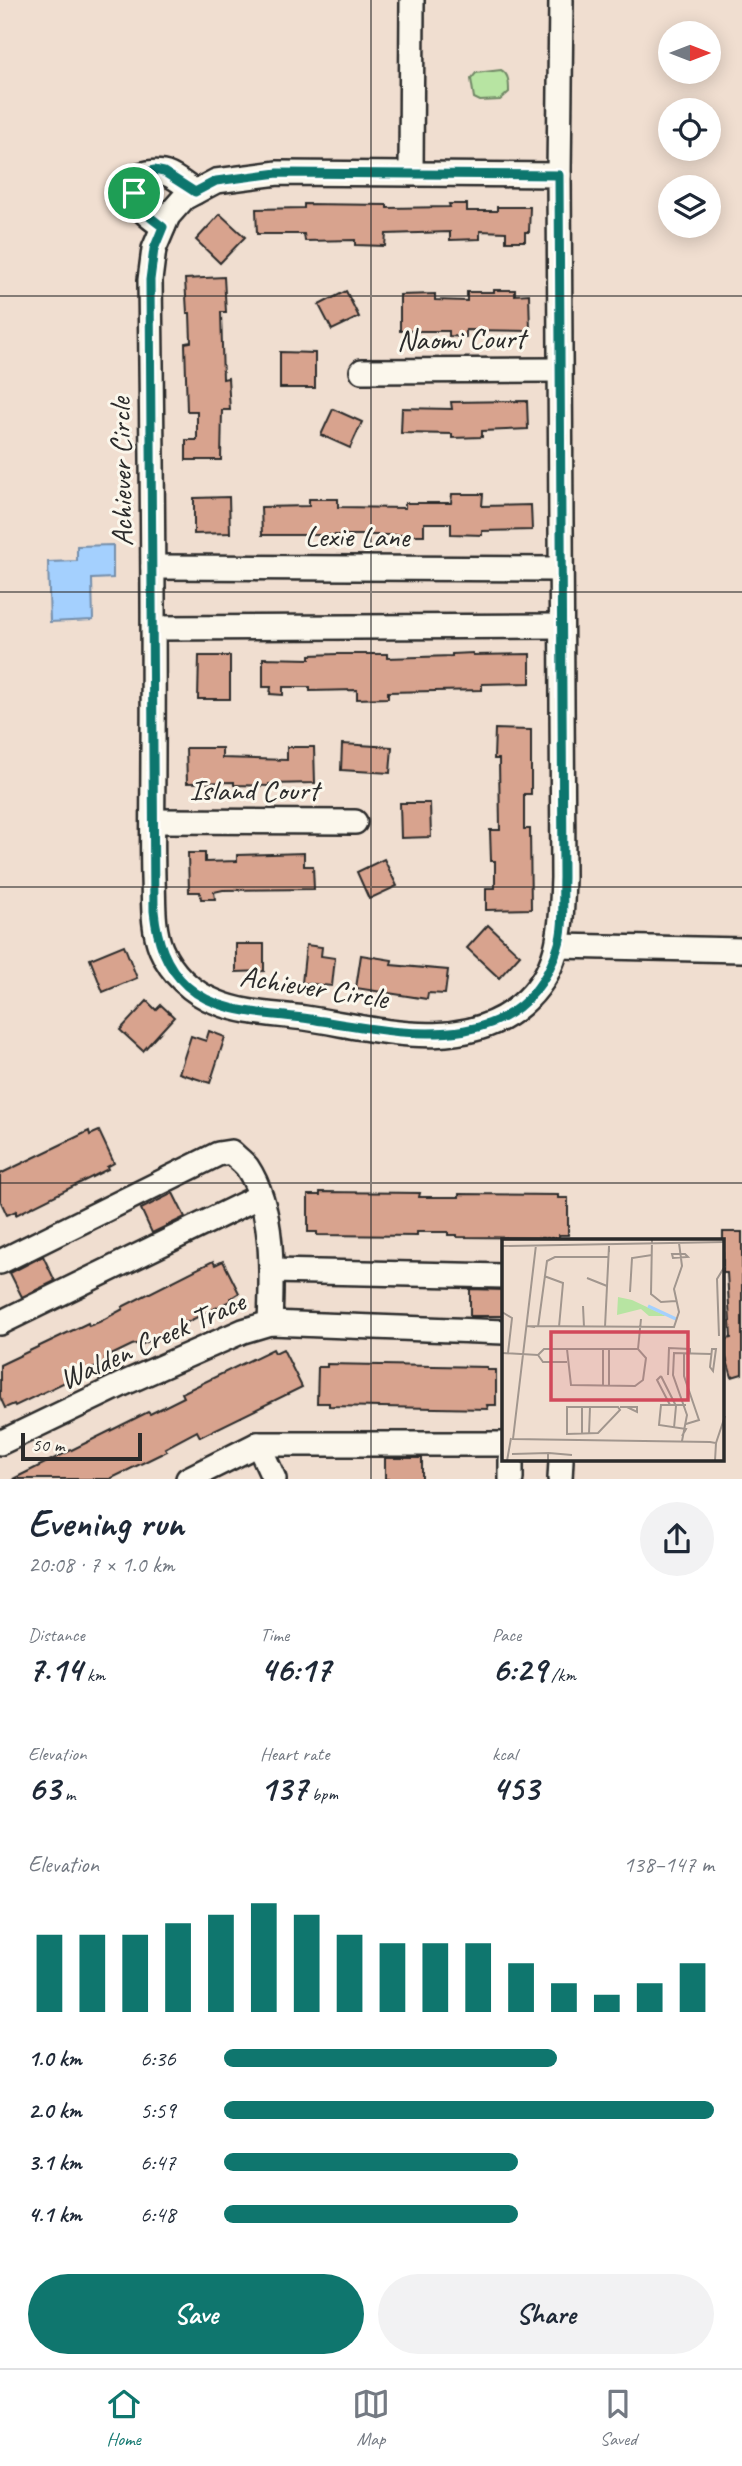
<!DOCTYPE html>
<meta charset="utf-8">
<style>
:root{--surface:#fff;--page:#f2f2f3;--text:#1f2937;--muted:#747a83;--line:#e0e1e3;--accent:#0f766e}
body{margin:0;font-family:Caveat,sans-serif;background:var(--page);color:var(--text);height:100vh;display:flex;flex-direction:column;font-size:26px;white-space:nowrap}
*{box-sizing:border-box;margin:0}
p{font-size:23px;color:var(--muted)}
.icon{flex:none;width:38px;height:38px;fill:none;stroke:currentColor;stroke-width:2;stroke-linecap:round;stroke-linejoin:round}
.map{position:relative;height:1479px;overflow:hidden}
.details{display:flex;flex-direction:column;background:var(--surface);flex:1}
.details>*{flex:none}
.needle{width:46px;rotate:90deg}
.controls{position:absolute;left:658px;top:21px;display:grid;gap:14px}
.controls a{display:grid;place-items:center;width:63px;height:63px;border-radius:50%;background:var(--surface);box-shadow:0 4px 18px #0003;font-size:35px}
.scale{position:absolute;left:21px;bottom:18px;width:121px;box-sizing:border-box;padding-left:7px;border:4px solid #2b2b2b;border-top:0;font-size:19px;line-height:24px;white-space:nowrap;color:#2b2b2b;-webkit-text-stroke:5px #fbf7ec;paint-order:stroke}
.pin{position:absolute;display:grid;place-items:center;width:60px;height:60px;color:#fff;margin:-30px;border:4px solid #fff;border-radius:50%;box-shadow:0 2px 7px #0007}
.round{display:grid;place-items:center;flex:none;width:74px;height:74px;border-radius:37px;background:var(--page)}
.overview{display:flex;align-items:center;justify-content:space-between;height:119px;padding:0 28px}
h1{font-size:38px;font-weight:600;line-height:52px}
.stats{display:grid;grid-template-columns:repeat(3,1fr);gap:10px;height:119px;padding:7px 28px}
.stats div{display:grid;align-content:center}
.stats b{font-size:35px;font-weight:600}
.stats small{font-size:19px;font-weight:400}
.stats p{font-size:19px}
.chart{height:196px;padding:14px 28px}
.chart p{display:flex;justify-content:space-between}
.chart svg{width:100%;height:126px;margin-top:7px;stroke:var(--accent);stroke-width:6}
.cta{display:flex;gap:14px;margin-top:auto;padding:14px 28px}
.cta a{flex:1;height:80px;border-radius:42px;background:var(--accent);color:#fff;font-size:28px;font-weight:600;line-height:80px;text-align:center}
.cta a+a{background:var(--page);color:var(--text)}
ul{padding:0 28px;list-style:none;font-size:23px}
li{display:grid;grid-template-columns:112px 84px 1fr;align-items:center;height:52px}
li i{height:18px;border-radius:9px;background:var(--accent)}
.tab-bar{display:flex;justify-content:space-around;align-items:center;height:98px;border-top:2px solid var(--line);background:var(--surface);font-size:19px;color:var(--muted)}
.tab-bar a{display:grid;justify-items:center;gap:4px}
.tab-bar .current{color:var(--accent)}
.map>svg:first-child{display:block}
.green{fill:#b7e4a2;stroke:#718866;stroke-width:2}
.water{fill:#a4d0fe;stroke:#748eaa;stroke-width:2}
.building{fill:#d8a38e;stroke:#2b2b2b;stroke-width:2}
.lines{fill:none;stroke-linecap:round;stroke-linejoin:round}
.minor-casing{stroke:#2b2b2b;stroke-width:28}
.minor{stroke:#fbf7ec;stroke-width:23}
.route-casing{stroke:#fff;stroke-width:14}
.route{stroke:#0f766e;stroke-width:9}
.grid{fill:none;stroke:#2b2b2b;stroke-width:2;stroke-opacity:0.55}
.labels{text-anchor:middle;stroke-width:6;stroke-linejoin:round;paint-order:stroke}
.street-label{font-size:30px;fill:#2b2b2b;stroke:#fbf7ec}
.inset-river{fill:none;stroke:#a4d0fe;stroke-width:3.5}
.inset-road{fill:none;stroke:#a1968e;stroke-width:2}
.view{fill:#d1495b;fill-opacity:0.15;stroke:#d1495b;stroke-width:3.5}
.inset-edge{fill:none;stroke:#2b2b2b;stroke-width:3.5}
</style>
<div class="map">
<svg width="742" height="1479" viewBox="0 0 742 1479">
<rect width="100%" height="100%" fill="#f0ded0"/>
<filter id="ink" filterUnits="userSpaceOnUse"><feTurbulence type="fractalNoise" baseFrequency=".0143" numOctaves="2"/><feDisplacementMap in="SourceGraphic" scale="14" xChannelSelector="R" yChannelSelector="G"/><feConvolveMatrix kernelMatrix="1 2 1 2 8 2 1 2 1" color-interpolation-filters="sRGB"/></filter>
<g filter="url(#ink)">
<path class="green" d="M501,70C509,74 509,83 509,92L500,100L480,101L474,98L471,79L476,73Z"/>
<polygon class="water" points="113,545 113,578 92,579 93,620 50,622 48,562 77,561 77,546"/>
<g class="building">
<polygon points="304,204 387,205 387,208 450,207 449,204 467,204 467,211 497,211 497,207 530,207 529,232 525,232 525,241 506,241 506,232 480,231 480,239 450,240 450,232 386,234 385,246 355,245 355,240 305,241 304,234 257,234 256,209 304,208"/>
<polygon points="220,214 245,237 220,263 196,240"/>
<polygon points="224,277 226,312 221,312 223,379 228,378 230,410 222,410 221,460 186,460 186,440 197,440 197,411 187,411 185,343 191,342 190,313 187,313 185,279"/>
<polygon points="494,290 515,290 515,295 529,294 530,331 466,330 466,337 449,336 449,331 400,331 400,295 435,294 435,300 467,301 467,292 494,292"/>
<polygon points="346,291 359,317 332,330 319,305"/>
<polygon points="280,352 315,353 315,388 280,388"/>
<polygon points="527,401 528,429 482,431 482,437 452,438 452,434 401,433 402,408 452,409 451,402"/>
<polygon points="333,409 362,422 350,448 321,435"/>
<polygon points="452,494 483,494 482,506 531,505 532,530 482,531 482,535 451,534 451,523 424,523 424,535 262,535 261,507 309,506 309,499 338,499 338,507 405,508 405,503 451,503"/>
<polygon points="229,497 230,533 194,534 194,498"/>
<polygon points="473,653 473,655 530,654 530,683 482,684 482,690 388,692 388,698 357,699 357,690 310,691 310,687 283,687 283,695 270,694 271,687 263,687 263,658 310,659 310,655 338,654 387,654 387,658 452,656 452,654"/>
<polygon points="199,656 230,656 230,699 198,699"/>
<polygon points="495,729 531,730 531,794 524,794 524,829 530,829 531,909 486,910 486,888 495,888 495,861 491,861 490,830 500,830 499,759 494,759"/>
<polygon points="342,744 392,747 390,773 341,770"/>
<polygon points="287,747 314,747 315,783 269,784 269,786 234,785 234,782 187,783 186,748 222,748 222,758 287,760"/>
<polygon points="400,803 430,803 431,837 401,838"/>
<polygon points="188,853 205,853 205,862 237,861 237,855 304,853 304,866 313,866 314,889 223,890 214,892 215,899 201,899 200,892 189,892"/>
<polygon points="384,859 397,886 369,899 357,872"/>
<polygon points="488,925 520,955 499,978 467,948"/>
<polygon points="236,944 264,944 264,971 236,972"/>
<polygon points="124,945 137,978 103,992 90,959"/>
<polygon points="306,945 322,947 321,956 335,958 332,986 302,983"/>
<polygon points="361,955 392,960 391,965 448,970 445,994 428,993 427,999 356,988"/>
<polygon points="147,1001 156,1010 161,1005 174,1017 143,1051 120,1030"/>
<polygon points="209,1031 225,1037 210,1083 179,1073 191,1036 206,1041"/>
<polygon points="89,1131 90,1135 99,1131 114,1163 107,1167 108,1169 16,1215 16,1211 7,1215 0,1200 0,1174"/>
<polygon points="320,1192 420,1193 419,1197 459,1197 459,1194 558,1195 558,1198 568,1198 568,1235 559,1235 559,1238 457,1237 457,1235 448,1235 448,1232 417,1232 417,1236 317,1235 317,1232 308,1232 308,1195 320,1195"/>
<polygon points="173,1193 185,1217 152,1233 141,1209"/>
<polygon points="723,1232 742,1232 742,1374 732,1377 723,1348 723,1340 731,1338 727,1273 723,1273"/>
<polygon points="43,1256 55,1281 22,1297 10,1273"/>
<polygon points="213,1261 215,1265 223,1261 239,1293 231,1298 232,1300 141,1345 140,1343 132,1345 105,1358 107,1362 15,1406 14,1404 5,1408 0,1397 0,1365 88,1323 89,1326 99,1322 123,1309 122,1307"/>
<polygon points="470,1289 504,1290 504,1316 470,1316"/>
<polygon points="273,1349 275,1353 283,1349 302,1387 200,1437 197,1431 165,1448 167,1451 110,1479 13,1479 148,1412 150,1414 184,1397 182,1393"/>
<polygon points="327,1364 487,1367 487,1370 496,1370 496,1405 487,1405 488,1409 329,1406 329,1403 317,1403 318,1367 327,1367"/>
<rect x="385" y="1458" width="37" height="21"/>
</g>
<g class="lines">
<g class="minor-casing">
<g id="minor">
<path d="M278,173L559,175L563,878C561,927 562,970 521,1005C462,1056 373,1028 305,1018C276,1014 244,1014 216,1002C192,993 171,973 161,949C152,927 154,901 153,878C152,836 153,793 153,751C154,594 152,437 150,280L154,249L168,216L184,198L216,181Z"/>
<polyline points="411,173 412,0"/>
<polyline points="559,175 561,0"/>
<path d="M163,227C142,211 129,204 140,175C166,167 174,177 195,192"/>
<polyline points="362,371 559,370"/>
<polyline points="153,567 561,569"/>
<polyline points="154,628 561,626"/>
<polyline points="153,821 355,822"/>
<polyline points="559,946 742,950"/>
<path d="M0,1262L218,1154L231,1152C236,1157 243,1162 247,1167C275,1209 272,1275 270,1323"/>
<polyline points="272,1271 504,1276"/>
<polyline points="0,1323 260,1196"/>
<polyline points="0,1443 127,1382 243,1331 270,1323 504,1332"/>
<polyline points="258,1444 274,1479"/>
<polyline points="188,1479 258,1444 504,1444"/>
<polyline points="511,1479 511,1460"/>
<polyline points="560,1479 561,1460"/>
</g>
</g>
<use href="#minor" class="minor"/>
</g>
</g>
<g class="lines" filter="url(#ink)">
<g class="route-casing">
<path id="route" d="M154,170L164,172L195,192L216,181L278,173L559,175L563,878C562,900 565,926 558,947C521,1063 400,1033 310,1019C270,1013 219,1015 187,986C165,966 157,940 154,911L150,280L154,249L163,227C142,211 129,204 140,175Z"/>
</g>
<use href="#route" class="route"/>
</g>
<path class="grid" d="M371,0V1479M0,296H742M0,592H742M0,887H742M0,1183H742"/>
<g class="labels">
<g class="street-label">
<text transform="translate(461 339) rotate(-1)" y="10">Naomi Court</text>
<text transform="translate(121 472) rotate(-91)" y="10">Achiever Circle</text>
<text x="357" y="546">Lexie Lane</text>
<text x="254" y="800">Island Court</text>
<text transform="translate(314 987) rotate(9)" y="10">Achiever Circle</text>
<text transform="translate(152 1340) rotate(-24)" y="10">Walden Creek Trace</text>
</g>
</g>
<g transform="translate(502 1239)">
<rect width="222" height="222" fill="#f0ded0"/>
<path d="M116,58L130,61L164,77H147L139,70L115,76Z" fill="#b7e4a2"/>
<path class="inset-river" d="M146,67L174,80"/>
<path class="inset-road" d="M150,0L149,55L159,63L174,62M34,6L11,200L208,203L214,204L213,222M0,7L223,3M170,15H183L186,18L171,19ZM42,37L61,44L57,88M85,39L105,47M128,53L130,19L150,16M81,67L82,88M0,73L10,79L6,114M33,88L25,87L172,88L177,73L172,50L180,27L177,4M36,88L45,22L53,18H107M103,88L107,7V13M217,97L215,40L223,27M65,110H136L144,119L141,141L133,147L69,146ZM107,110V147M136,110L139,80M210,110H214L211,132L208,128ZM0,114L36,116L42,110H65M182,114V137L197,181L184,185M36,116L41,123H65M166,136L167,109L188,110V114M159,137L174,167L172,189M159,137L155,141L168,166M101,147V110M65,168H116L118,171L96,194L65,195ZM80,168V195M118,168H135V173L125,168M87,195L88,168M180,197L184,190L157,186L159,166H184M180,202L185,176L171,136L172,114L209,115M214,204L223,177M47,214L70,216M10,215L46,214V222M5,222L9,199"/>
<path class="view" d="M49,93H186V161H49Z"/>
<rect width="222" height="222" class="inset-edge"/>
</g>
</svg>
<div class="controls">
<a><svg class="needle" viewBox="-14 -14 28 28"><path d="M0-13l5 13h-10z" fill="#e53935"/><path d="M0 13l5-13h-10z" fill="#747a83"/></svg></a>
<a><svg class="icon" aria-label="locate" viewBox="0 0 24 24"><circle cx="12" cy="12" r="6"/><path d="M12 2v4M12 18v4M2 12h4M18 12h4"/></svg></a>
<a><svg class="icon" aria-label="layers" viewBox="0 0 24 24"><path d="M12 4l9 5-9 5-9-5zM3 14l9 5 9-5"/></svg></a>
</div>
<div class="scale">50 m</div>
<div class="pin" style="left:134px;top:193px;background:#1e9e55"><svg class="icon" aria-label="arrive" viewBox="0 0 24 24"><path d="M6 21V4h12l-3 4 3 4H6"/></svg></div>
</div>
<section class="details">
<div class="overview"><div><h1>Evening run</h1><p>20:08 · 7 × 1.0 km</p></div><a class="round"><svg class="icon" aria-label="share" viewBox="0 0 24 24"><path d="M12 15V3M7 8l5-5 5 5M5 13v7h14v-7"/></svg></a></div>
<div class="stats">
<div><p>Distance</p><b>7.14<small> km</small></b></div>
<div><p>Time</p><b>46:17</b></div>
<div><p>Pace</p><b>6:29<small> /km</small></b></div>
</div>
<div class="stats">
<div><p>Elevation</p><b>63<small> m</small></b></div>
<div><p>Heart rate</p><b>137<small> bpm</small></b></div>
<div><p>kcal</p><b>453</b></div>
</div>
<div class="chart"><p><span>Elevation</span>138–147 m</p>
<svg viewBox="0 0 160 44" preserveAspectRatio="none"><path d="M5 44V17M15 44V17M25 44V17M35 44V13M45 44V10M55 44V6M65 44V10M75 44V17M85 44V20M95 44V20M105 44V20M115 44V27M125 44V34M135 44V38M145 44V34M155 44V27"/></svg>
</div>
<ul>
<li><b>1.0 km</b>6:36<i style="width:68%"></i></li>
<li><b>2.0 km</b>5:59<i style="width:100%"></i></li>
<li><b>3.1 km</b>6:47<i style="width:60%"></i></li>
<li><b>4.1 km</b>6:48<i style="width:60%"></i></li>
</ul>
<div class="cta"><a>Save</a><a>Share</a></div>
</section>
<nav class="tab-bar">
<a class="current"><svg class="icon" aria-label="home" viewBox="0 0 24 24"><path d="M3 11l9-7 9 7M6 9v11h12V9"/></svg>Home</a>
<a><svg class="icon" aria-label="map" viewBox="0 0 24 24"><path d="M3 6l6-2 6 2 6-2v14l-6 2-6-2-6 2zM9 4v14M15 6v14"/></svg>Map</a>
<a><svg class="icon" aria-label="saved" viewBox="0 0 24 24"><path d="M7 4h10v16l-5-4-5 4z"/></svg>Saved</a>
</nav>
